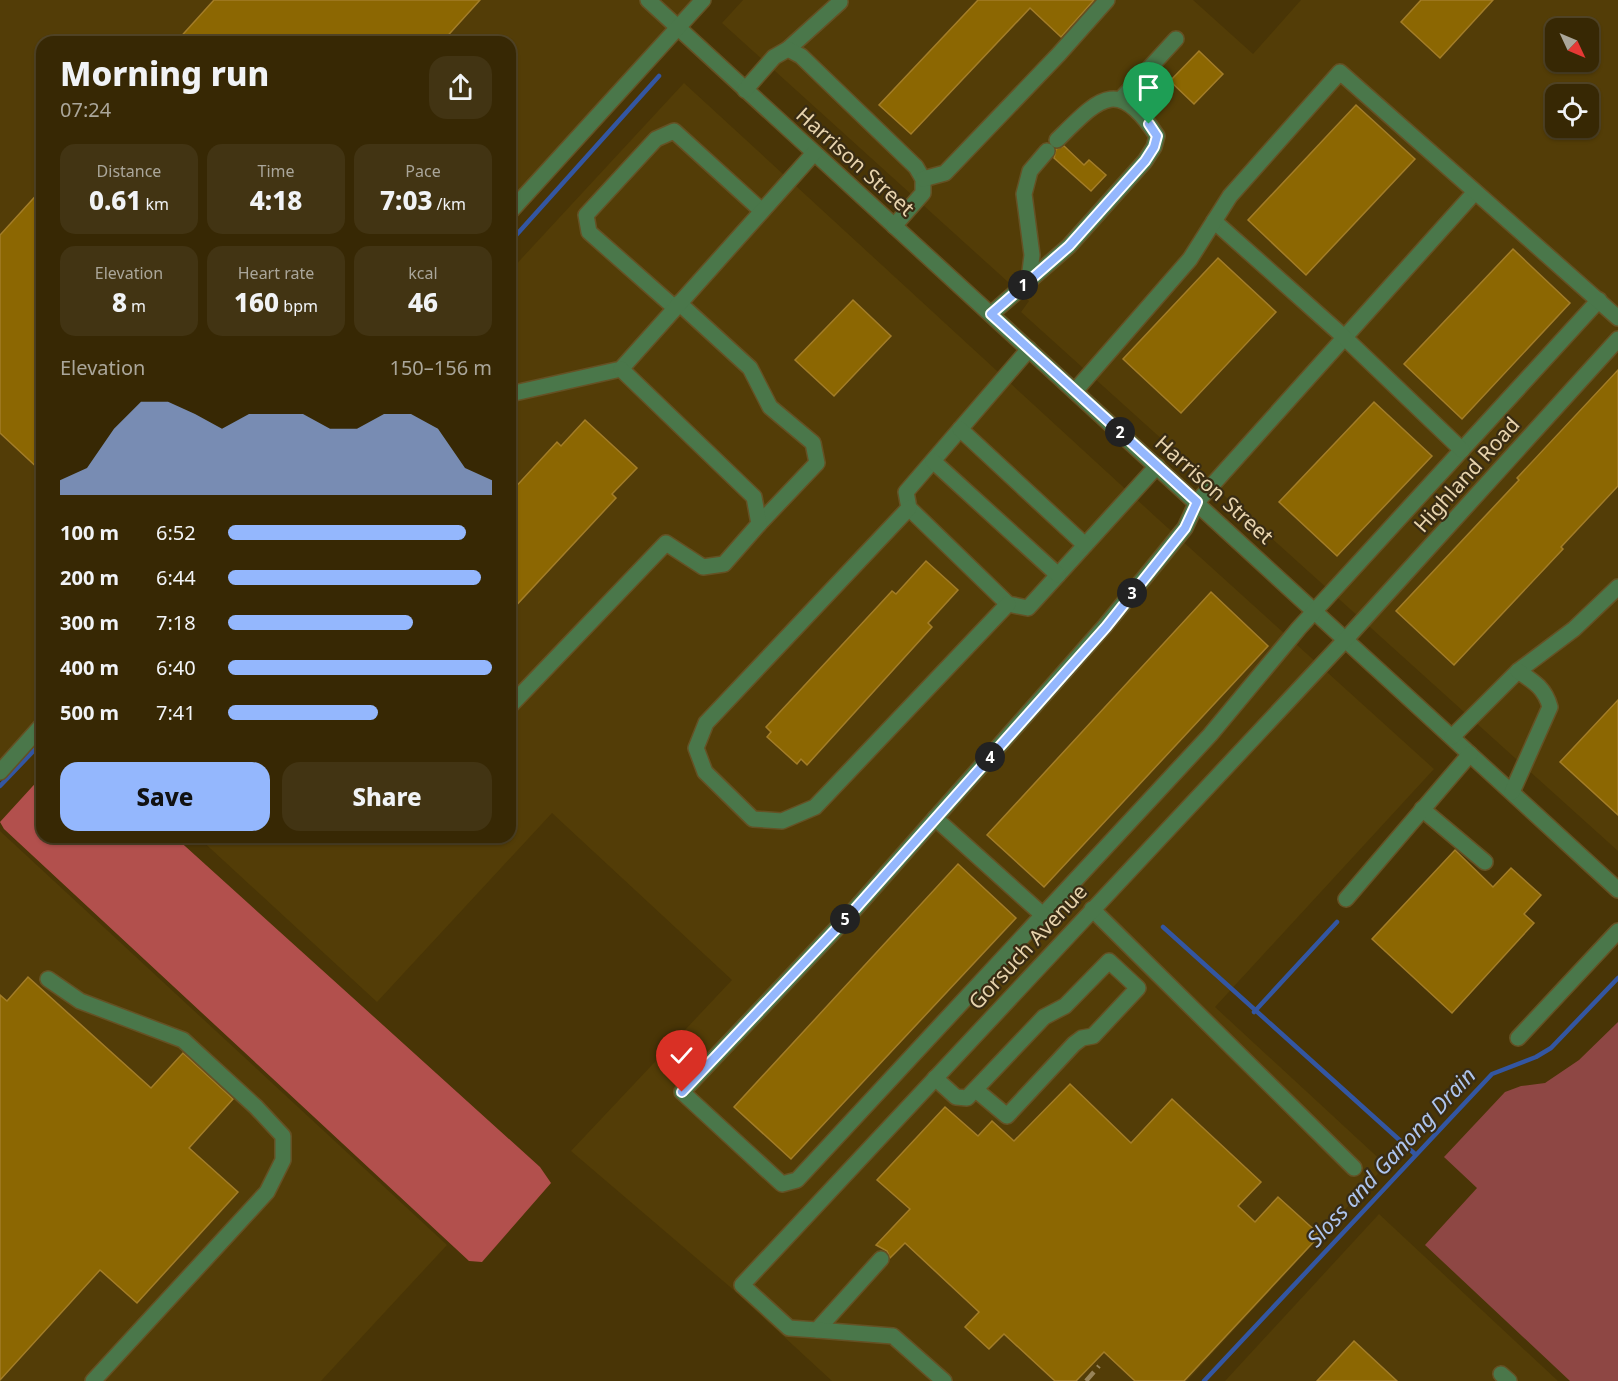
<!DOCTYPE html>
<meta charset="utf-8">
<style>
:root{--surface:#372804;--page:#423413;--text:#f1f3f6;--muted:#aaa69a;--line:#514426;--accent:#94b7fd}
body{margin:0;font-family:"Noto Sans",sans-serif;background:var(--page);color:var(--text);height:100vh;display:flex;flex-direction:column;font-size:22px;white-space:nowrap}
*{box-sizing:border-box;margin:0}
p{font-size:20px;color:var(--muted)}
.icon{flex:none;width:33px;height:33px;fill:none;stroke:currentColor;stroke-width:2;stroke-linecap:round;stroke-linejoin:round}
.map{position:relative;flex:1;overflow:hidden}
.drawer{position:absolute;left:36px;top:36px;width:480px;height:807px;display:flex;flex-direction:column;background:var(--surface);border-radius:18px;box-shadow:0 2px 4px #0004,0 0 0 2px var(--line)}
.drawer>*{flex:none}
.needle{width:39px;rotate:134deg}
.tools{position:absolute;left:1545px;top:18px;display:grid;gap:12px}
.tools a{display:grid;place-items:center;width:54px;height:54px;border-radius:12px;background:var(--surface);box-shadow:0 2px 4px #0004,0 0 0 2px var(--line);font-size:30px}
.pin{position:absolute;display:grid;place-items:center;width:51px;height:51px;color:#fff;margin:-62px -26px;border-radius:50% 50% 50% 0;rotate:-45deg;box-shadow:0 0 6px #0007}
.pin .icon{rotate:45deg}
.km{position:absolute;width:30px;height:30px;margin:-15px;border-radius:50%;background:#222;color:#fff;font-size:16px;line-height:30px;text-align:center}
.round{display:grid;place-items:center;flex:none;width:63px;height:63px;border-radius:18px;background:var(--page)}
.headline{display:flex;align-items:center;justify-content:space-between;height:102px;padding:0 24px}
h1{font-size:33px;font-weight:800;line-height:45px}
.stats{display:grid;grid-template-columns:repeat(3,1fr);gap:9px;height:102px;padding:6px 24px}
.stats div{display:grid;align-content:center;border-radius:15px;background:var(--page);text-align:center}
.stats b{font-size:26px;font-weight:800}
.stats small{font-size:16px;font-weight:400}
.stats p{font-size:16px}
.chart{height:168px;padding:12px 24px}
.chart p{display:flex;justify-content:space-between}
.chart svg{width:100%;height:108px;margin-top:6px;fill:var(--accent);opacity:.7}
.cta{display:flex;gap:12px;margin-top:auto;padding:12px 24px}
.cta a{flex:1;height:69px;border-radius:18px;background:var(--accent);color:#111;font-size:24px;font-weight:800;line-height:69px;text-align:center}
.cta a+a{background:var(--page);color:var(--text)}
ul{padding:0 24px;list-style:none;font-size:20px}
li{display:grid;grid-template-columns:96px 72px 1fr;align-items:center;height:45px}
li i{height:15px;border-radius:8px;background:var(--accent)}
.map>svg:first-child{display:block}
.built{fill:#533d07;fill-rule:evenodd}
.green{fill:#8e4744}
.forest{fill:#b2504d}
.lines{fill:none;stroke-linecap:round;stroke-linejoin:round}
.stream{stroke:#3356a2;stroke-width:4.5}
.building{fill:#8c6702;stroke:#a37d28;stroke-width:1.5}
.minor-casing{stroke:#655124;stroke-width:18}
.minor{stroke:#4a774a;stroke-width:15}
.rail{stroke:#988459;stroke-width:4.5;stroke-dasharray:12 6;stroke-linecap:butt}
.route-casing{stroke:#fff;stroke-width:12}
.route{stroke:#94b7fd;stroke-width:8}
.labels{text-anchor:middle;stroke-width:4.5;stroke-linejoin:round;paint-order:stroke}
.street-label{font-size:21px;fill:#e7d3ad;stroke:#392c13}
.water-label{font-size:22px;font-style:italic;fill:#aec4ed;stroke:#392c13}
</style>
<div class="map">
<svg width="1618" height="1381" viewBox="0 0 1618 1381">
<rect width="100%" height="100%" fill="#493506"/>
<g class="built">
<polygon points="0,0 694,0 510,201 510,42 42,42 42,714 0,760"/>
<path d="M743,0H1193L1253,54L1301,0H1618V851L1021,312L1029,301L722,23ZM1556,28H1588V62H1556ZM1556,94H1588V128H1556Z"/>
<polygon points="684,83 1158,519 1434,769 1215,1007 1386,1165 1187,1381 832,1381 729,1286 571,1151 732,980 552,813 377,1002 198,837 510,837 510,271"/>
<polygon points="0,831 447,1245 321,1381 0,1381"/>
<polygon points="1379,1214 1558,1381 1225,1381"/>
</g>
<polygon class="green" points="1618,1022 1618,1381 1570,1381 1425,1245 1477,1188 1444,1157 1505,1092 1521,1086 1545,1083 1579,1060"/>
<polygon class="forest" points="42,776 42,837 175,837 540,1167 551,1183 482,1262 469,1261 4,829 0,822"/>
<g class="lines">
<g class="stream">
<polyline points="510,242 659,76"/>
<polyline points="0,786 42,742"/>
<polyline points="1163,927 1415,1154"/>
<polyline points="1254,1012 1337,922"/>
<polyline points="1204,1381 1492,1074 1536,1057 1551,1048 1618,978"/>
</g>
</g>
<g class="building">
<polygon points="214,0 480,0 442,42 176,42"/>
<polygon points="978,0 1094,0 1061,37 1030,8 911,134 879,105"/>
<polygon points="1421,0 1493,0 1440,58 1401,22"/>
<polygon points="1199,51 1223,74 1194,104 1170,81"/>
<polygon points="1356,105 1415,159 1306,275 1248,220"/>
<polygon points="1064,146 1084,165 1089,160 1106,175 1091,191 1054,158 1056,149"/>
<polygon points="42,189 42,472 0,433 0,235"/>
<polygon points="1513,249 1570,303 1462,419 1404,364"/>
<polygon points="1218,258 1276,312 1181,413 1123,359"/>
<polygon points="853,300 891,336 834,396 795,360"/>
<polygon points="1618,370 1618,486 1561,547 1563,549 1454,665 1396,611 1519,480 1517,478"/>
<polygon points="1374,402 1432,456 1337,556 1279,502"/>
<polygon points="585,420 637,468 612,494 616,498 510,612 510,493 557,442 561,446"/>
<polygon points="926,561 958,590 928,623 932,627 807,765 801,759 797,764 767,737 771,732 766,727 892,591 896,594"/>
<polygon points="1211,592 1268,646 1044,887 987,835"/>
<polygon points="1618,700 1618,815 1560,762"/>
<polygon points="1455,850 1493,887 1511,868 1541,895 1524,914 1534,923 1452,1013 1372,939"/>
<polygon points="958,864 1016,918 791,1159 734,1107"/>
<polygon points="28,977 151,1088 183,1053 233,1099 189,1148 238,1192 137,1303 100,1270 0,1380 0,995 7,1001"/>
<polygon points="1070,1084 1131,1143 1172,1099 1261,1182 1238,1206 1255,1222 1278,1197 1320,1235 1184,1381 1135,1381 1104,1352 1076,1381 1055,1381 1004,1334 989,1349 965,1327 979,1312 905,1243 890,1258 887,1251 876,1245 910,1209 877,1180 945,1107 978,1136 992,1121 1014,1141"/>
<polygon points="1354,1341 1397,1381 1317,1381"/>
</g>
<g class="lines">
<g class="minor-casing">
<g id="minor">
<polyline points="648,0 1618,890"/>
<polyline points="788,49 840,2 838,0"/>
<polyline points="745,90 774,57 788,49 801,56 916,167 923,179 923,193 894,226"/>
<polyline points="1121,99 1176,39"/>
<polyline points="923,179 945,173 1059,54 1107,0"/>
<polyline points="1475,192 1197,502 1185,528 1105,626 855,909 682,1092 782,1184 797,1180 1210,735 1299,628 1599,300"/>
<polyline points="510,212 703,0"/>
<polyline points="1214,221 1344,337 1462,450"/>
<polyline points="1029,280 1032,255 1024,194 1030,171 1047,151"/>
<polyline points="679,303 750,368 770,407 813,443 817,463 759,524"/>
<polyline points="675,308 589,232 586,215 656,139 674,131 762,211"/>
<path d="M991,314L1069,246L1145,161L1154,147L1157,136C1117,75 1099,99 1057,140"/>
<polyline points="1029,349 906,492 909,508 1008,604 1028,608 1157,466"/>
<polyline points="1075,391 1190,259 1230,196 1340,72 1618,318"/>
<polyline points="510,394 621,369 814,153"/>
<polyline points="960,429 1085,545"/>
<polyline points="933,461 1058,575"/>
<polyline points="909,508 706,723 696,748 705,772 753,819 782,821 815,807 1008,604"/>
<polyline points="510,706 666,543 703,567 724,564 759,524 754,497 621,369"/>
<polyline points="1452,737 1518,671 1574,629 1618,587"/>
<polyline points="0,772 42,725"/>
<path d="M1512,792L1550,707C1545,688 1533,681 1518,671"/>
<polyline points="1422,809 1485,862"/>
<polyline points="935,818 1044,916"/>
<polyline points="1346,899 1470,754"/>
<polyline points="1092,909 1354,1168"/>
<polyline points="48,979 80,1001 183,1040 256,1107 283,1136 283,1160 267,1192 93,1381"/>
<polyline points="1518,1038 1618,931"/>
<polyline points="935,1078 956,1097 967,1098 1044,1017 1065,1006 1109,961 1138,988 1093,1036 1082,1038 1074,1044 1007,1116 976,1090"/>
<polyline points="881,1259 817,1330 789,1328 742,1285 1346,639 1618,339"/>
<polyline points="817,1330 893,1336 944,1381"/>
<polyline points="1501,1374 1509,1381"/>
</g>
</g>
<use href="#minor" class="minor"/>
<polyline class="rail" points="1086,1381 1099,1366"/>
</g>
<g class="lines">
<g class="route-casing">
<polyline id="route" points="682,1092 855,909 1106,627 1185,528 1197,502 991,314 1069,246 1145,161 1154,147 1157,136 1149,124"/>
</g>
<use href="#route" class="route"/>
</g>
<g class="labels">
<g class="street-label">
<text transform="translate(855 162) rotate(42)" y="7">Harrison Street</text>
<text transform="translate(1467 475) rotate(-48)" y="7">Highland Road</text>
<text transform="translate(1214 490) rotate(42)" y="7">Harrison Street</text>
<text transform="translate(1028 947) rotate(-47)" y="7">Gorsuch Avenue</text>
</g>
<g class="water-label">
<text transform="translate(1391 1157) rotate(-47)" y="8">Sloss and Ganong Drain</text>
</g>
</g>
</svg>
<div class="tools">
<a><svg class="needle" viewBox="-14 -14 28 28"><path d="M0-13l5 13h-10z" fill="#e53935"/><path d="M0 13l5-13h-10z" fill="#aaa69a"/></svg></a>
<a><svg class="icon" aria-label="locate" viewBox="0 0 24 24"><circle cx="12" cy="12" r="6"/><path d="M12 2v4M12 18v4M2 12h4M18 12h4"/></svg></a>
</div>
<div class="pin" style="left:1149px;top:124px;background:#1e9e55"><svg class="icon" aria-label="arrive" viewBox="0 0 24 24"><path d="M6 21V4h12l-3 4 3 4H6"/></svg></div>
<div class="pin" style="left:682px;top:1092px;background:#d93025"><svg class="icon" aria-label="check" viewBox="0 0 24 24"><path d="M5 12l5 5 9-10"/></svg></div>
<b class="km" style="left:1023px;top:285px">1</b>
<b class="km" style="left:1120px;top:432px">2</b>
<b class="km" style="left:1132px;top:593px">3</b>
<b class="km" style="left:990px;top:757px">4</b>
<b class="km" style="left:845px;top:919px">5</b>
<section class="drawer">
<div class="headline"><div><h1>Morning run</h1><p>07:24</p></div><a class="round"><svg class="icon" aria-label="share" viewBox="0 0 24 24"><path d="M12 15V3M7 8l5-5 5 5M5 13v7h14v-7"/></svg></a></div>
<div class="stats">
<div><p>Distance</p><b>0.61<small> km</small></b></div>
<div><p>Time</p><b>4:18</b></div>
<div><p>Pace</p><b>7:03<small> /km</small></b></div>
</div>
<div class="stats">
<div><p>Elevation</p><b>8<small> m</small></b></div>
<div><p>Heart rate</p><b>160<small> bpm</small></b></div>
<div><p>kcal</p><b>46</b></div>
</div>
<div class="chart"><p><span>Elevation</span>150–156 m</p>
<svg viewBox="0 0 160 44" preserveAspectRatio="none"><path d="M0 44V38L10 33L20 17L30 6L40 6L50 11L60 17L70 11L80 11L90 11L100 17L110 17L120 11L130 11L140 17L150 33L160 38V44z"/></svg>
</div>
<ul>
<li><b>100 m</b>6:52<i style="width:90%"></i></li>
<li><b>200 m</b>6:44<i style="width:96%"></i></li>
<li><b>300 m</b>7:18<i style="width:70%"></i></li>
<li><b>400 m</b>6:40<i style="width:100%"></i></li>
<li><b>500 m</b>7:41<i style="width:57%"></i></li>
</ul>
<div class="cta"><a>Save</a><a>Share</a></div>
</section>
</div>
